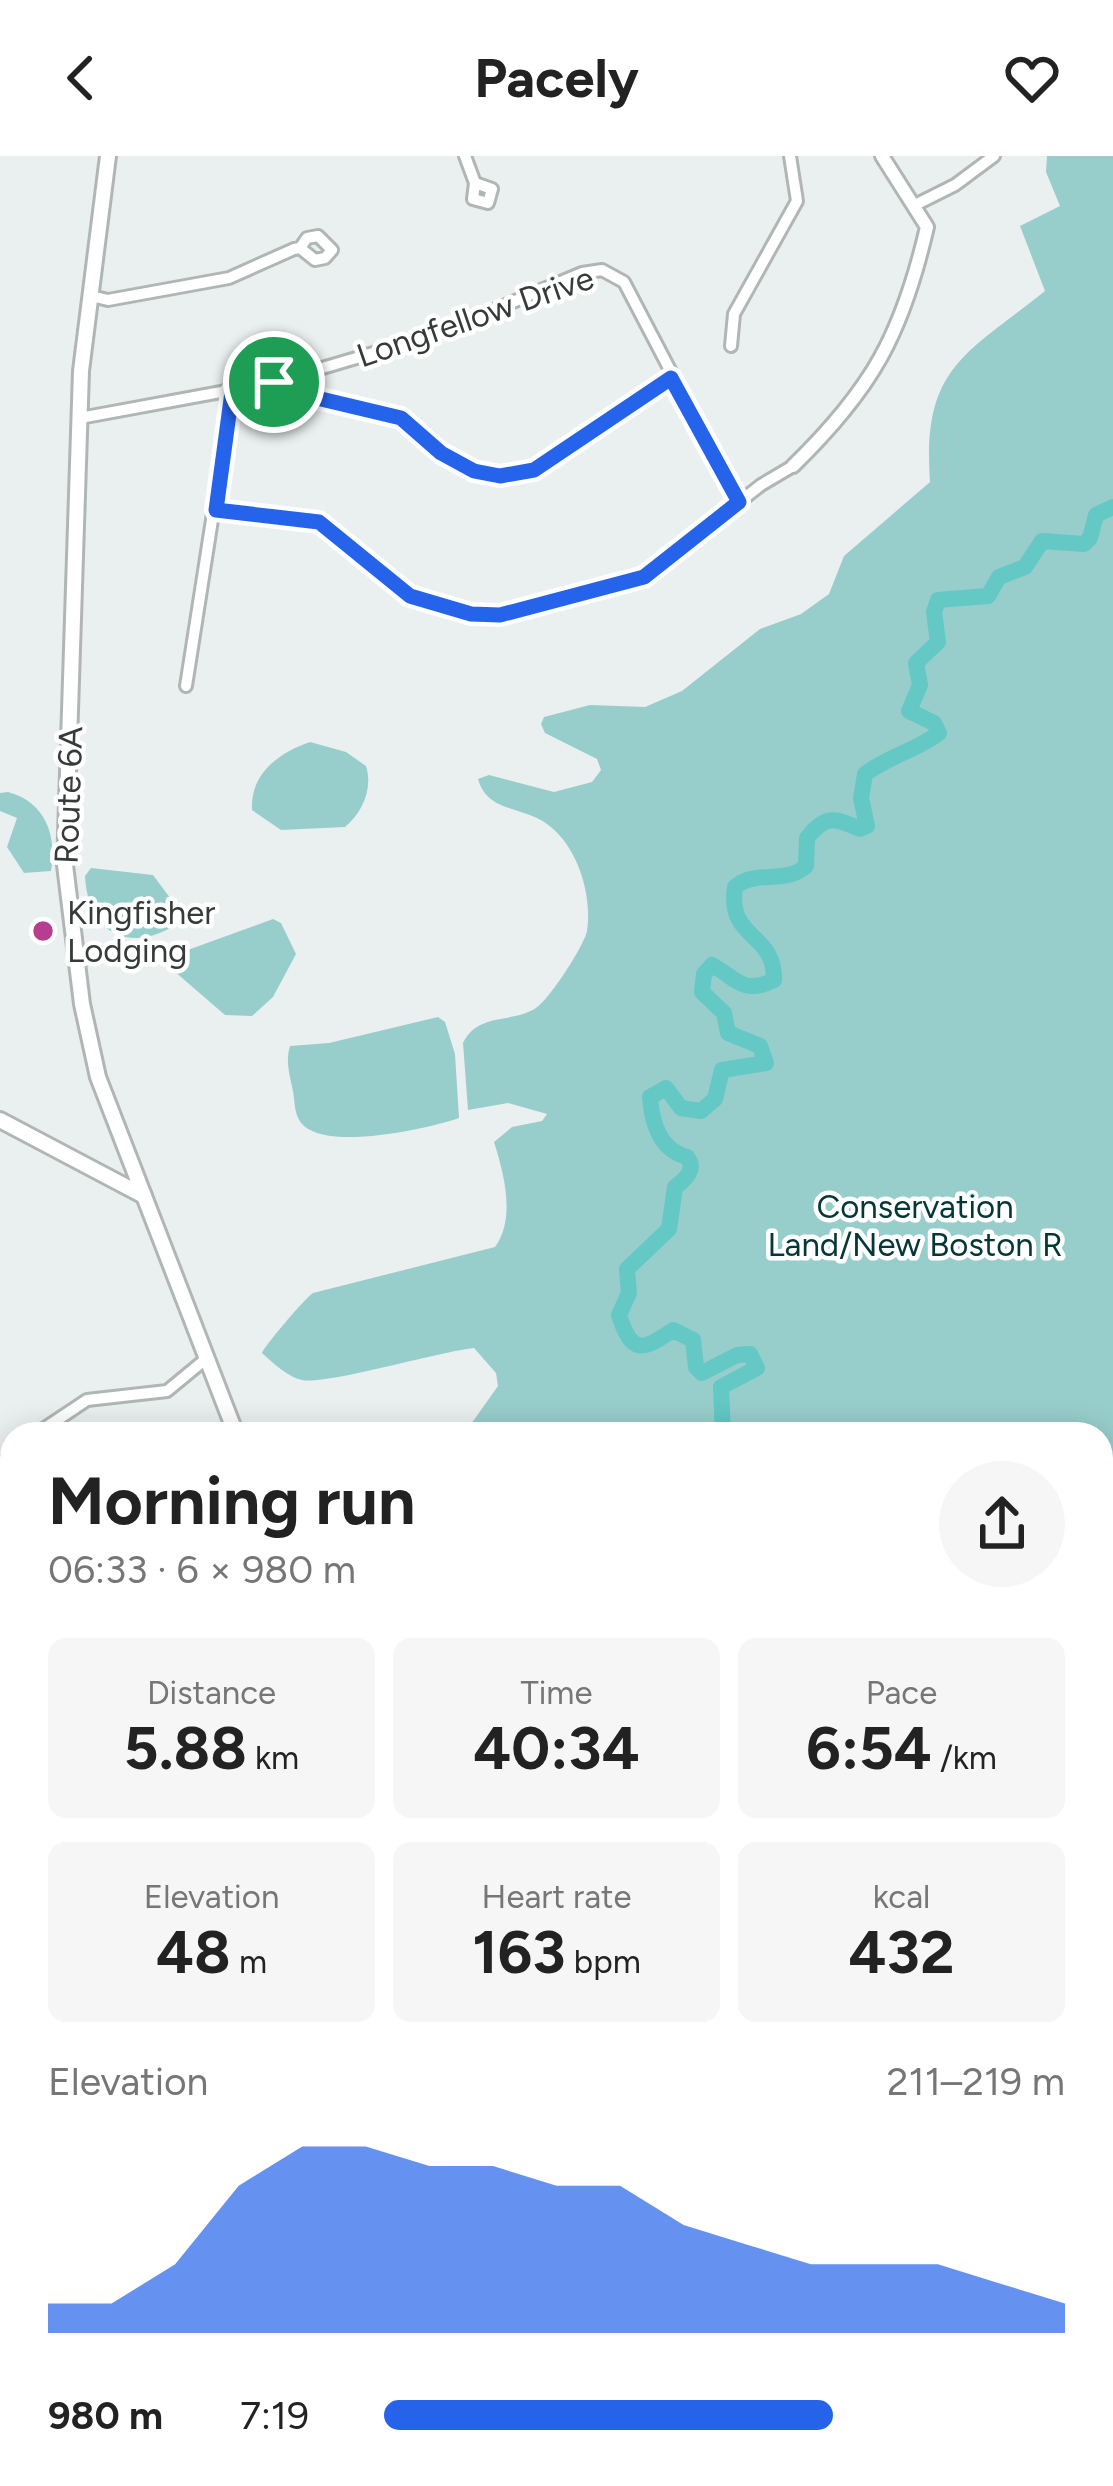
<!DOCTYPE html>
<meta charset="utf-8">
<style>
:root{--surface:#fff;--page:#f6f6f6;--text:#222;--muted:#767676;--accent:#2563eb}
body{margin:0;font-family:Figtree,sans-serif;background:var(--page);color:var(--text);height:100vh;display:flex;flex-direction:column;font-size:45px;white-space:nowrap}
*{box-sizing:border-box;margin:0}
p{font-size:39px;color:var(--muted)}
.icon{flex:none;width:66px;height:66px;fill:none;stroke:currentColor;stroke-width:2;stroke-linecap:round;stroke-linejoin:round}
.map{position:relative;flex:1;overflow:hidden}
.side{position:absolute;left:0px;top:1266px;width:1113px;height:1065px;display:flex;flex-direction:column;background:var(--surface);border-radius:36px 36px 0 0;box-shadow:0 6px 30px #0003}
.side>*{flex:none}
.pin{position:absolute;display:grid;place-items:center;width:102px;height:102px;color:#fff;margin:-51px;border:6px solid #fff;border-radius:50%;box-shadow:0 3px 12px #0007}
.round{display:grid;place-items:center;flex:none;width:126px;height:126px;border-radius:63px;background:var(--page)}
.summary{display:flex;align-items:center;justify-content:space-between;height:204px;padding:0 48px}
h1{font-size:66px;font-weight:700;line-height:90px}
.metrics{display:grid;grid-template-columns:repeat(3,1fr);gap:18px;height:204px;padding:12px 48px}
.metrics div{display:grid;align-content:center;border-radius:18px;background:var(--page);text-align:center}
.metrics b{font-size:60px;font-weight:700}
.metrics small{font-size:33px;font-weight:400}
.metrics p{font-size:33px}
.chart{height:336px;padding:24px 48px}
.chart p{display:flex;justify-content:space-between}
.chart svg{width:100%;height:216px;margin-top:12px;fill:var(--accent);opacity:.7}
ul{padding:0 48px;list-style:none;font-size:39px}
li{display:grid;grid-template-columns:192px 144px 1fr;align-items:center;height:90px}
li i{height:30px;border-radius:15px;background:var(--accent)}
header{display:flex;justify-content:space-between;align-items:center;height:156px;padding:0 48px;background:var(--surface);font-size:54px;font-weight:700}
.map>svg:first-child{display:block}
.green{fill:#97cecc}
.lines{fill:none;stroke-linecap:round;stroke-linejoin:round}
.stream{stroke:#64c8c5;stroke-width:3}
.river{stroke:#64c8c5;stroke-width:16}
.minor-casing{stroke:#b0b6b6;stroke-width:16}
.tertiary-casing{stroke:#b0b6b6;stroke-width:18}
.secondary-casing{stroke:#b0b6b6;stroke-width:20}
.minor{stroke:#fff;stroke-width:10}
.tertiary{stroke:#fff;stroke-width:12}
.secondary{stroke:#fff;stroke-width:14}
.route-casing{stroke:#fff;stroke-width:24}
.route{stroke:#2563eb;stroke-width:15}
.poi-dot{fill:#b73d8f;stroke:#fff;stroke-width:4.5}
.labels{text-anchor:middle;stroke-width:9;stroke-linejoin:round;paint-order:stroke}
.street-label{font-size:33px;fill:#373a3a;stroke:#fff}
.poi-label{font-size:33px;fill:#373a3a;stroke:#fff;text-anchor:start}
.park-label{font-size:33px;fill:#053737;stroke:#fff}
</style>
<header><svg class="icon" aria-label="back" viewBox="0 0 24 24"><path d="M15 5l-7 7 7 7"/></svg>Pacely<svg class="icon" aria-label="heart" viewBox="0 0 24 24"><path d="M12 20l-8-8c-3-5 5-10 8-4 3-6 11-1 8 4z"/></svg></header>
<div class="map">
<svg width="1113" height="2330" viewBox="0 0 1113 2330">
<rect width="100%" height="100%" fill="#eaf0f0"/>
<g class="green">
<path d="M1047,0H1113V1484L1101,1496V1278H464L498,1230L496,1217L474,1192C437,1196 327,1229 302,1224C288,1221 273,1207 262,1197C264,1191 305,1142 313,1137L495,1091C516,1062 504,1018 494,986L512,971L542,965L547,958L508,947L468,954L463,887C478,856 511,868 536,852C549,844 584,790 587,775C593,736 575,680 537,662C513,651 486,652 478,623L489,619L554,636L592,626L601,614L597,603L545,577L541,568L544,561L590,549L645,551L682,535L760,473L801,458L829,438L844,400L930,326C922,211 965,199 1045,135L1020,70L1060,50L1046,16Z"/>
<path d="M310,586L346,596L366,610C373,632 363,656 345,671L281,674L252,654C250,618 278,597 310,586Z"/>
<path d="M8,636C46,646 57,680 51,715L24,717L7,691L17,662L0,655V637Z"/>
<path d="M91,712L153,719L185,762C137,800 88,783 85,720Z"/>
<polygon points="273,763 281,767 296,798 273,841 252,860 225,859 174,815 174,802 185,795"/>
<path d="M438,861L445,866L455,898L459,962C427,973 331,994 304,970C294,961 295,947 293,935C290,920 285,905 290,890L329,887Z"/>
<polygon points="1101,1591 1113,1603 1113,2073 1101,2094"/>
</g>
<g class="lines">
<polyline class="stream" points="1101,1648 1113,1652"/>
<path class="river" d="M723,1278L721,1231L757,1212L750,1198L737,1199L702,1217L696,1211L693,1184L673,1174C642,1195 632,1199 619,1159L629,1137L627,1113L669,1073L675,1031C685,1024 697,1013 687,1001C660,994 652,968 650,941L666,932L681,952L701,955L715,943L722,914L766,907L760,890L728,877L724,857L702,836L704,818L712,809C735,821 743,840 774,824C775,775 727,785 735,731C756,713 786,729 806,710L807,682C826,659 833,661 860,673L867,670L861,642L865,618C887,601 919,593 939,577L934,567L909,555L920,529L916,507L938,486L934,456L938,444L988,440L999,421L1025,411L1042,385L1084,388L1090,382L1096,359L1113,351"/>
<g class="minor-casing">
<g id="minor">
<polyline points="465,0 475,27 473,43 488,47 492,33 475,27"/>
<polyline points="915,49 955,29 994,0"/>
<polyline points="91,140 108,144 229,122 294,93 300,92 315,104 325,102 332,94 318,80 307,82 300,92"/>
<polyline points="731,190 734,158 797,45 790,0"/>
<path d="M275,226C313,248 359,248 400,262C426,271 445,304 476,315C534,336 624,254 671,222"/>
<polyline points="80,262 275,226 434,179 582,117 602,114 624,126 739,346"/>
<polyline points="216,354 319,366 409,440 471,458 500,459 644,421 761,329 793,310"/>
<polyline points="186,530 232,236"/>
<polyline points="36,1278 87,1244 167,1235 207,1202"/>
<polyline points="0,1309 12,1299"/>
<polyline points="0,1537 12,1515"/>
<polyline points="0,1646 6,1659 0,1669"/>
<polyline points="12,1694 6,1705 12,1712"/>
<polyline points="0,1895 12,1900"/>
<polyline points="0,2039 12,2039"/>
<polyline points="0,2242 12,2219"/>
<polyline points="132,2319 148,2329"/>
<polyline points="108,2330 116,2319"/>
<polyline points="302,2330 306,2319"/>
<polyline points="420,2330 426,2319"/>
<polyline points="1101,2330 1113,2305"/>
</g>
</g>
<g class="tertiary-casing">
<path id="tertiary" d="M793,310C872,233 902,179 927,71L882,0"/>
</g>
<g class="secondary-casing">
<g id="secondary">
<polyline points="108,0 81,215 65,709 82,848 98,921 236,1278"/>
<polyline points="0,964 144,1040"/>
<polyline points="647,2319 652,2330"/>
</g>
</g>
<use href="#minor" class="minor"/>
<use href="#tertiary" class="tertiary"/>
<use href="#secondary" class="secondary"/>
</g>
<g class="lines">
<g class="route-casing">
<polygon id="route" points="671,222 739,346 644,421 500,459 471,458 410,440 319,366 216,354 232,236 274,226 300,238 401,262 441,297 474,315 500,320 534,314"/>
</g>
<use href="#route" class="route"/>
</g>
<circle class="poi-dot" cx="43" cy="775" r="12"/>
<g class="labels">
<g class="street-label">
<text transform="translate(475 160) rotate(-19)" y="12">Longfellow Drive</text>
<text transform="translate(68 639) rotate(-88)" y="12">Route 6A</text>
</g>
<g class="poi-label">
<text x="67" y="768">Kingfisher<tspan x="67" dy="38">Lodging</tspan></text>
</g>
<g class="park-label">
<text x="915" y="1062">Conservation<tspan x="915" dy="38">Land/New Boston R</tspan></text>
</g>
</g>
</svg>
<div class="pin" style="left:274px;top:226px;background:#1e9e55"><svg class="icon" aria-label="arrive" viewBox="0 0 24 24"><path d="M6 21V4h12l-3 4 3 4H6"/></svg></div>
<section class="side">
<div class="summary"><div><h1>Morning run</h1><p>06:33 · 6 × 980 m</p></div><a class="round"><svg class="icon" aria-label="share" viewBox="0 0 24 24"><path d="M12 15V3M7 8l5-5 5 5M5 13v7h14v-7"/></svg></a></div>
<div class="metrics">
<div><p>Distance</p><b>5.88<small> km</small></b></div>
<div><p>Time</p><b>40:34</b></div>
<div><p>Pace</p><b>6:54<small> /km</small></b></div>
</div>
<div class="metrics">
<div><p>Elevation</p><b>48<small> m</small></b></div>
<div><p>Heart rate</p><b>163<small> bpm</small></b></div>
<div><p>kcal</p><b>432</b></div>
</div>
<div class="chart"><p><span>Elevation</span>211–219 m</p>
<svg viewBox="0 0 160 44" preserveAspectRatio="none"><path d="M0 44V38L10 38L20 30L30 14L40 6L50 6L60 10L70 10L80 14L90 14L100 22L110 26L120 30L130 30L140 30L150 34L160 38V44z"/></svg>
</div>
<ul>
<li><b>980 m</b>7:19<i style="width:66%"></i></li>
</ul>
</section>
</div>
